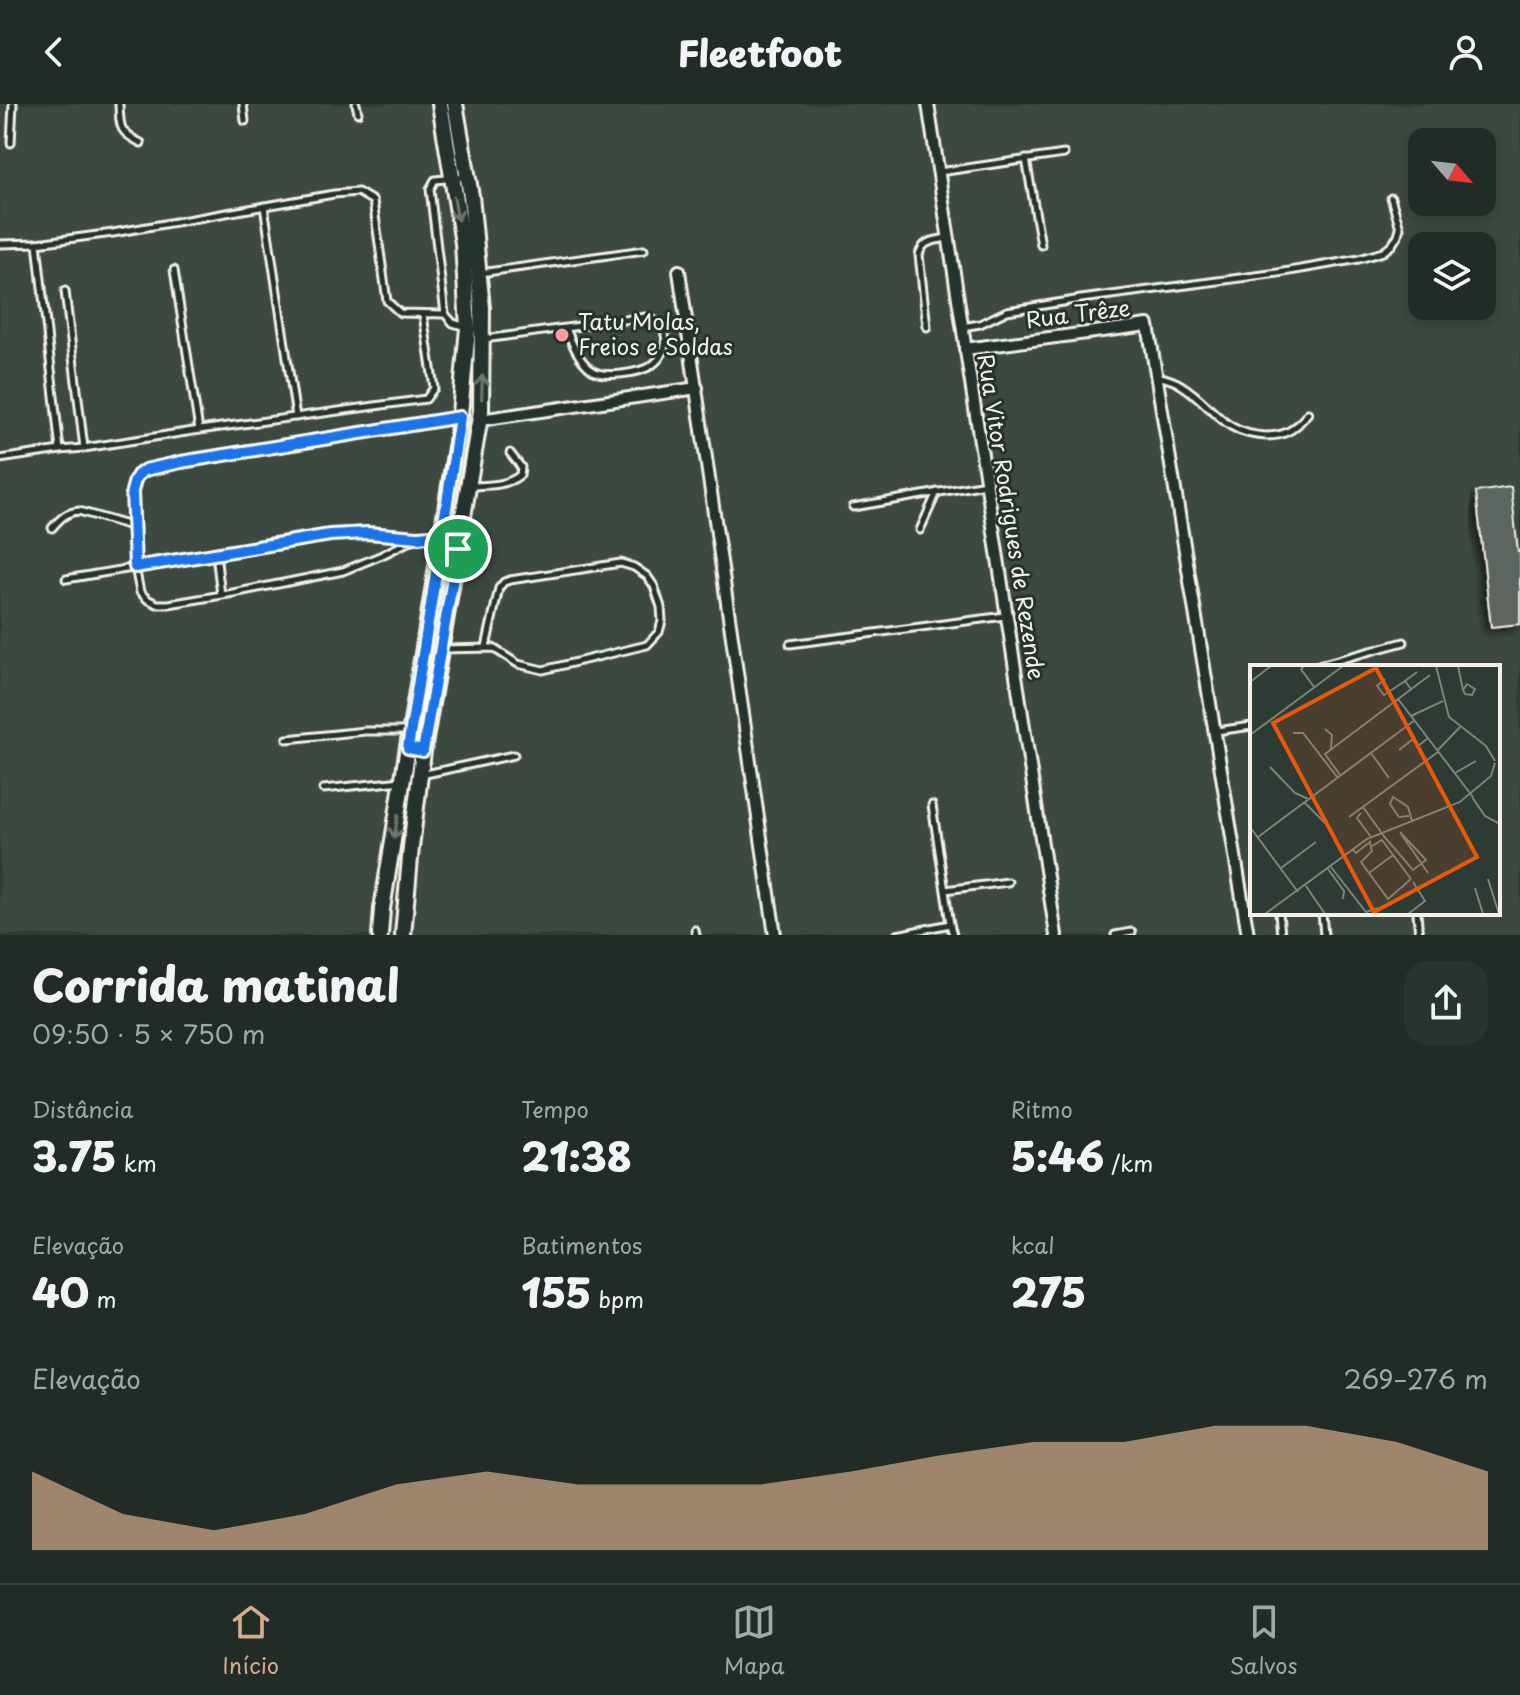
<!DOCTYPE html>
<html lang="pt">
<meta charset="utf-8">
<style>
:root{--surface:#222c27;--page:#2a342f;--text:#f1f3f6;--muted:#a2a7a7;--line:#3f4844;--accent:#d6ab8b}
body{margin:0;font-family:"Playpen Sans",sans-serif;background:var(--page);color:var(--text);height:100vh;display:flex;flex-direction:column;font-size:30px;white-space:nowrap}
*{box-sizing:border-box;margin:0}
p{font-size:26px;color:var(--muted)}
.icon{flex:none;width:44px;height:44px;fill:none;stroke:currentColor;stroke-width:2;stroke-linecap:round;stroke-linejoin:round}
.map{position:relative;height:831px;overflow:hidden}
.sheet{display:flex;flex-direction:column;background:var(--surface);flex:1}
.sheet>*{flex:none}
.needle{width:52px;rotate:118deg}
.tools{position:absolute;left:1408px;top:24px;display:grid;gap:16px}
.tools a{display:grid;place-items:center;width:88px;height:88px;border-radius:16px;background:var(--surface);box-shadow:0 4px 12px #0003,0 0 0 2px var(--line);font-size:40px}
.pin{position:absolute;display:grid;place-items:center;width:68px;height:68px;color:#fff;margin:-34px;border:4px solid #fff;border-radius:50%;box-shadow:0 2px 8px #0007}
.round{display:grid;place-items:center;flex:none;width:84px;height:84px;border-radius:24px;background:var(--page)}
.overview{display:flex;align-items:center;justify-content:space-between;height:136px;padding:0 32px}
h1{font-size:44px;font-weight:800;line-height:60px}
.metrics{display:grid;grid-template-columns:repeat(3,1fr);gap:12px;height:136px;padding:8px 32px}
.metrics div{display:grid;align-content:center}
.metrics b{font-size:40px;font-weight:800}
.metrics small{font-size:22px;font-weight:400}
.metrics p{font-size:22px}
.chart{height:224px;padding:16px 32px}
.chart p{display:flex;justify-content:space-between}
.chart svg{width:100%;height:144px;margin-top:8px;fill:var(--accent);opacity:.7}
header{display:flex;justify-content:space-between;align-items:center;height:104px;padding:0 32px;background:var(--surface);font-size:36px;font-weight:800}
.dock{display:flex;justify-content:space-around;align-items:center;height:112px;border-top:2px solid var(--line);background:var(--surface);font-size:22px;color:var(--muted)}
.dock a{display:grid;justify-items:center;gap:4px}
.dock .on{color:var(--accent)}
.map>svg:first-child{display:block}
.built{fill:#3c4841;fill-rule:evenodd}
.building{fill:#5c655e;stroke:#f4f1e8;stroke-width:2;filter:url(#shadow)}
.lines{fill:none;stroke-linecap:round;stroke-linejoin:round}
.service-casing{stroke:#f4f1e8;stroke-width:11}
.minor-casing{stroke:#f4f1e8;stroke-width:16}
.secondary-casing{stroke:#f4f1e8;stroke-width:20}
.service{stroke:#26332d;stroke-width:5}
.minor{stroke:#26332d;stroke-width:10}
.secondary{stroke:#26332d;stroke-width:14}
.oneway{stroke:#6e766e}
.route-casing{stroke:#fff;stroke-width:16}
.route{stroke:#1a73e8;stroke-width:10}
.poi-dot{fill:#ff9aa2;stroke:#26332d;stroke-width:3}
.labels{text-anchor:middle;stroke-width:6;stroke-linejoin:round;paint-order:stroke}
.street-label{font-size:22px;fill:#f4f1e8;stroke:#26332d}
.poi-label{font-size:22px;fill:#f4f1e8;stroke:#26332d;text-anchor:start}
.inset-road{fill:none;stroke:#7d847c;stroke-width:2}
.view{fill:#e8590c;fill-opacity:0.15;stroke:#e8590c;stroke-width:4}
.inset-edge{fill:none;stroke:#f4f1e8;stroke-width:4}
</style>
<header><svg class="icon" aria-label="back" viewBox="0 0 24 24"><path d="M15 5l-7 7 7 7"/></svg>Fleetfoot<svg class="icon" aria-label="person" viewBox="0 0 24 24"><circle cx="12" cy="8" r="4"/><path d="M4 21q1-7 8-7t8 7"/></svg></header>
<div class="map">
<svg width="1520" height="831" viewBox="0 0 1520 831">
<defs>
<filter id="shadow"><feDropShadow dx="-5" dy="5" stdDeviation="4" flood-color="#0009"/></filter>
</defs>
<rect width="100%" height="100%" fill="#2e3b34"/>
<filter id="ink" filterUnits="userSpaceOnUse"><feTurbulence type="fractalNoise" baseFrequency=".0125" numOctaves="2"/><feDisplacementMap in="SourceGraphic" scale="16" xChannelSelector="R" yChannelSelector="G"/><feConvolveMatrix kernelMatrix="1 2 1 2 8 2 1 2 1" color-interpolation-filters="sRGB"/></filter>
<g filter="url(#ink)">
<path class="built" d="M0,0H1520V831H0ZM1422,38H1482V98H1422ZM1422,142H1482V202H1422ZM1252,563H1498V809H1252Z"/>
<polygon class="building" points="1511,383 1518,448 1520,448 1520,520 1491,523 1476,388"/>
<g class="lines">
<g class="service-casing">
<g id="service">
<path d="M119,0C120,24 119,28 141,39"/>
<polyline points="243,0 245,17"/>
<polyline points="356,0 358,9"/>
<polyline points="11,39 13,0"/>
<polyline points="1026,55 1041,141"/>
<polyline points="939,68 1064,50"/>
<polyline points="264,102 296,313"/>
<polyline points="0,140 37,139"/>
<polyline points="174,166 199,326"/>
<polyline points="480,169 644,146"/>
<polyline points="65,187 84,344"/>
<polyline points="423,211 434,284 426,295 199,326 84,344 60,346 37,139 113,129 334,90 358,88 373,97 387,197 400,209 445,210"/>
<polyline points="466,223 453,219 445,210 430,85 435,76 467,73"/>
<path d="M927,223L919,151C923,136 933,137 947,134"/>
<polyline points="962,223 980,220 1007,207 1081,195 1278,169 1359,155 1383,148 1392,141 1398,131 1400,124 1391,94"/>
<path d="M484,235L646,213C671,219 671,248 652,261C641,269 603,275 592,266C578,256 572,239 566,224"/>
<path d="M1157,272C1165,274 1174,276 1181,281C1214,301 1221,330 1266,332C1286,332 1296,325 1308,309"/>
<polyline points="0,355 60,346"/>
<path d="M469,382C487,381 505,383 520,371L521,363L510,349"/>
<polyline points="853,403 986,380"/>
<path d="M52,424C60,415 66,408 79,407L134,423"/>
<polyline points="920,426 937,388"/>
<polyline points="418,433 382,451 343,467 228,490 169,500 157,500 147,495 140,488 135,463 132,387 138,371 145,366 181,358 457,314"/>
<polyline points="216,450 221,491"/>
<polyline points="66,475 330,431 367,429 418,433 441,431"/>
<polyline points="790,540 1005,512"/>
<polyline points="441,545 493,544 518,560 543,566 647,541 659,528 662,517 661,503 654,482 647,472 634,463 621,459 510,476 504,478 499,484 486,543"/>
<polyline points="1312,563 1404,538"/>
<polyline points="1216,627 1252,622"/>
<polyline points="287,635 365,627 410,627"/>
<polyline points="421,671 514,651"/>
<polyline points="323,685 402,677"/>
<polyline points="945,786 1008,778"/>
<polyline points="1279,809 1281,831"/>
<polyline points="1322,809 1324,831"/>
<polyline points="1417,809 1419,831"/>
<polyline points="950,820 953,831"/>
<polyline points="695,826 696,831"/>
<polyline points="897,831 950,820 932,701"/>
<polyline points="1115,831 1132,828"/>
</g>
</g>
<g class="minor-casing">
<g id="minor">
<polyline points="928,0 1056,831"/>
<polyline points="679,167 775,831"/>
<polyline points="965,245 1148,221 1248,831"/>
<polyline points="480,316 697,284"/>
</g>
</g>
<g class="secondary-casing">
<g id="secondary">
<polyline points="380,831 382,805 458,331 468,224 463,139 440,0"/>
<polyline points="403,831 411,743 423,647 481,307 482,204 471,92 455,0"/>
</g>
</g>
<use href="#service" class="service"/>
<use href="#minor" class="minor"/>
<use href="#secondary" class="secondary"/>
</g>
<defs><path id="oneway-shaft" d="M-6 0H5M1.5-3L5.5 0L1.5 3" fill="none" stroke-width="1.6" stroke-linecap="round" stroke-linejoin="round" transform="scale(2)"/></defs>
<g class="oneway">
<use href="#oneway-shaft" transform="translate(456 105) rotate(80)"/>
<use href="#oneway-shaft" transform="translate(482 283) rotate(-88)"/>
<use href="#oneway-shaft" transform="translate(396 723) rotate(99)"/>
</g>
</g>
<g class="lines" filter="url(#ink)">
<g class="route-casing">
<polyline id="route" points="458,445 440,444 442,431 460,313 181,358 145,366 138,371 135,376 132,387 135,463 330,431 367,429 418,433 442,431 440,444 408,644 423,647 458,445"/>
</g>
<use href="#route" class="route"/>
</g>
<circle class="poi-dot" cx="562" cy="231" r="8"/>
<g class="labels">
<g class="street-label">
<text transform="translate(1078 210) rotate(-7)" y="8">Rua Trêze</text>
<text transform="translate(1011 413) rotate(81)" y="8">Rua Vitor Rodrigues de Rezende</text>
</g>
<g class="poi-label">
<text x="578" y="226">Tatu Molas,<tspan x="578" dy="25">Freios e Soldas</tspan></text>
</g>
</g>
<g transform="translate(1250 561)">
<rect width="250" height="250" fill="#2e3b34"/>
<path class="inset-road" d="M54,1L51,4L64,22M186,1L199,52L236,81L245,96M208,1L213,25L215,29L222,30L225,24L217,19L213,25M135,14L127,21L134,30L155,16M0,17L21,1M161,24L155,16L167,7M148,34L223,132M161,51L193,36M75,64L82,70L81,85M43,68H53L88,113M0,70L93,1M149,85L163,74L168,81L178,73M188,85L210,62M121,88L139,113M20,102L45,128L58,134M205,108L226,96M90,110L75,89L180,10M222,132L235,151L250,159M54,137L75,158M113,142L131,167M111,148L107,153L121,172M159,151L149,152L140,139L143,132L158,142L162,156M99,152L188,87M0,162L48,227M132,169L163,205L176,195L150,167M151,169L178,208M8,172L165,55M120,178L122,186L111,197L138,234L161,214M122,181L132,175L161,214M102,184L106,188L121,176M81,202L116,247L128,243M31,203L66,177M78,204L94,226L93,234M119,208L143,190M238,214L249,249M56,221L75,249M225,223L233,249M15,249L117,174L210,137L241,111L245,98M158,249L175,236L163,217"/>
<path class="view" d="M126,3L227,192L124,247L23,58Z"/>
<rect width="250" height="250" class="inset-edge"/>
</g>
</svg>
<div class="tools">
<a><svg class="needle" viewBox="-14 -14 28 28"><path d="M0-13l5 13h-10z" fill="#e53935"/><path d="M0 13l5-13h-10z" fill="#a2a7a7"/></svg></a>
<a><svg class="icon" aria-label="layers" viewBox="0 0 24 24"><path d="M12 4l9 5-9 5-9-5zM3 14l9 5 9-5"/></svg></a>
</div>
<div class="pin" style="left:458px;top:445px;background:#1e9e55"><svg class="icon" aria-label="arrive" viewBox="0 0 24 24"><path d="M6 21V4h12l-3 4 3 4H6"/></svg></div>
</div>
<section class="sheet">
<div class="overview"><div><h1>Corrida matinal</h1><p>09:50 · 5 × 750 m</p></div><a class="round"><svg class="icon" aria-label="share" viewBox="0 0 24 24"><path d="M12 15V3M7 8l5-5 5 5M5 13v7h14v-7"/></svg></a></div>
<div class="metrics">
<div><p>Distância</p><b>3.75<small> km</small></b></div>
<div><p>Tempo</p><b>21:38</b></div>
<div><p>Ritmo</p><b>5:46<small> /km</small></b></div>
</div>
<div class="metrics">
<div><p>Elevação</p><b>40<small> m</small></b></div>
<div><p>Batimentos</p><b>155<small> bpm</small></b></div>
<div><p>kcal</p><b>275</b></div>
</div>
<div class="chart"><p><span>Elevação</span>269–276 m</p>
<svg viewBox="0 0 160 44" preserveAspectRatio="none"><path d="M0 44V20L10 33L20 38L30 33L40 24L50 20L60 24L70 24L80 24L90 20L100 15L110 11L120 11L130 6L140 6L150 11L160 20V44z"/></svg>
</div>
</section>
<nav class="dock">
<a class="on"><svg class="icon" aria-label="home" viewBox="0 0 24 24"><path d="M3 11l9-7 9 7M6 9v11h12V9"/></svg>Início</a>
<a><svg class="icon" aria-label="map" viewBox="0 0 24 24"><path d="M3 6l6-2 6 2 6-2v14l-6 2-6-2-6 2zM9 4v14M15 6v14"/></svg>Mapa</a>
<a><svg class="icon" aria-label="saved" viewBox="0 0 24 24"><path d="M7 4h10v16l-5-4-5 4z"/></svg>Salvos</a>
</nav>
